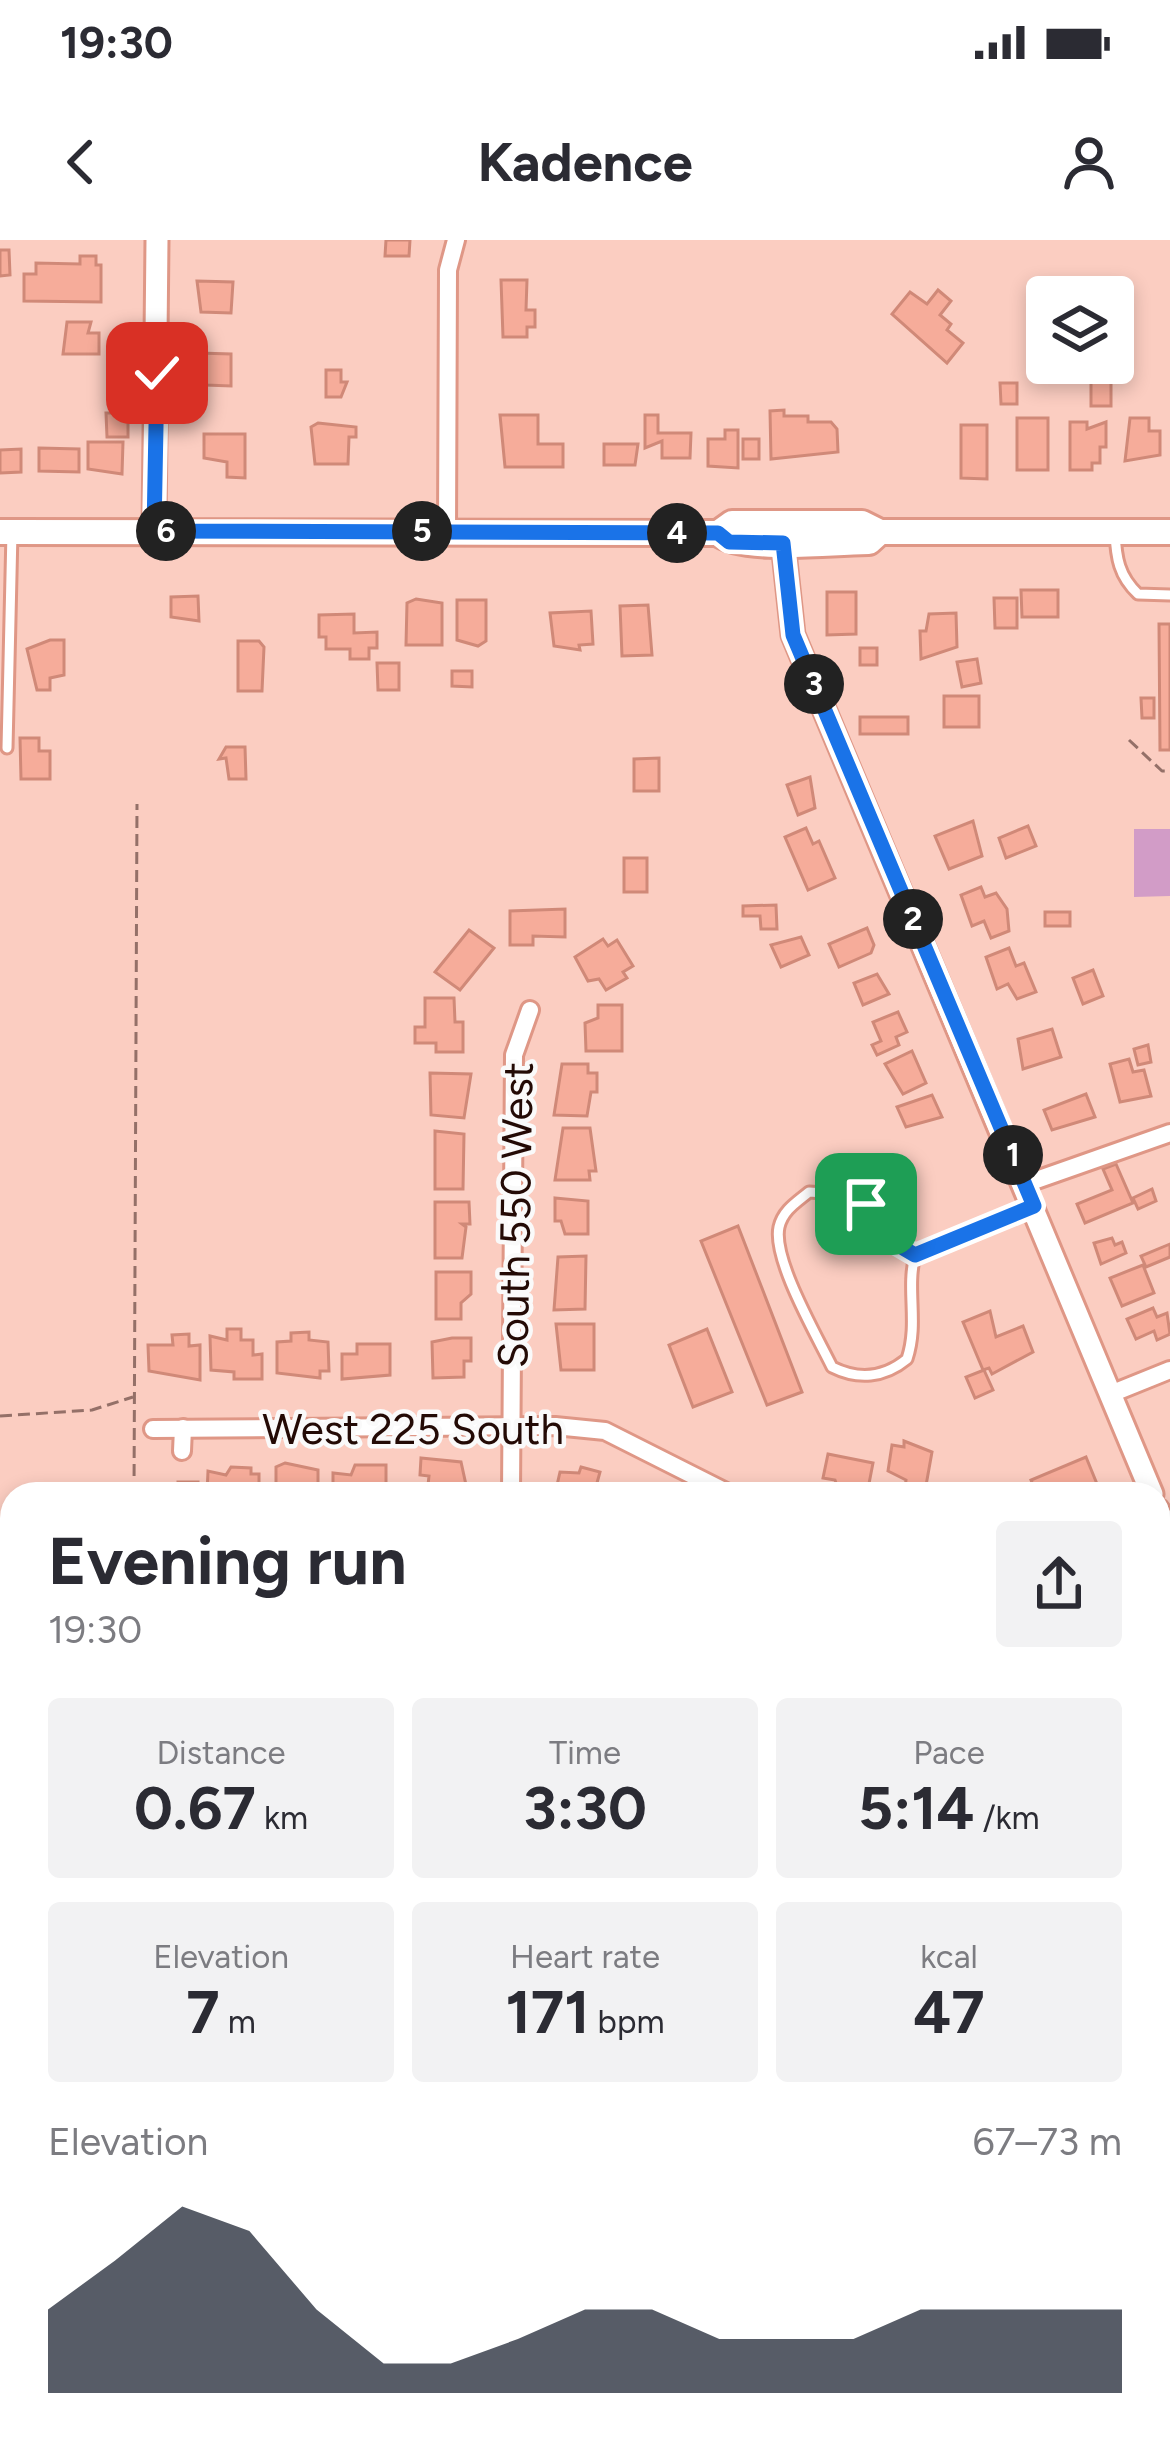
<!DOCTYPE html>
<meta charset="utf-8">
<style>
:root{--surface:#fff;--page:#f2f2f3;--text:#2b2b33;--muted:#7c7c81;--accent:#111827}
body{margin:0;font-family:Figtree,sans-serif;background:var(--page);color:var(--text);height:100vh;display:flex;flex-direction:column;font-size:45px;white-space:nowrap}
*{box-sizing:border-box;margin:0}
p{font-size:39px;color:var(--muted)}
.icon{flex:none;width:66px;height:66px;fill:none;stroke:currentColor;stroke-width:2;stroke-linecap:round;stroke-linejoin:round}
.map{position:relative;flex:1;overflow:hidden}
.sheet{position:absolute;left:0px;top:1242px;width:1170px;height:972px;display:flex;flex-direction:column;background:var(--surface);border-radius:36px 36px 0 0;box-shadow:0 6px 18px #0003}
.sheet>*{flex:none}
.controls{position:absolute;left:1026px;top:36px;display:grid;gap:24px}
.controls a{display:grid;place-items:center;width:108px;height:108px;border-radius:12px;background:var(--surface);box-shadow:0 6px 18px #0003;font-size:60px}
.pin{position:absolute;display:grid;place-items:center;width:102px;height:102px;color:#fff;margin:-51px;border-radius:24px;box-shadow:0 6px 18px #0006}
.km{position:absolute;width:60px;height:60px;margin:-30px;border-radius:50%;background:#222;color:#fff;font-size:33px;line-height:60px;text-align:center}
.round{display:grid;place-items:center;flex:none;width:126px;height:126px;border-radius:12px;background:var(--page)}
.overview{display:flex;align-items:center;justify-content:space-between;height:204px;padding:0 48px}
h1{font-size:66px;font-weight:700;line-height:90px}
.stats{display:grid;grid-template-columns:repeat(3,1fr);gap:18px;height:204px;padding:12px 48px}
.stats div{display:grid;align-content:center;border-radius:12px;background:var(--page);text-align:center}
.stats b{font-size:60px;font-weight:700}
.stats small{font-size:33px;font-weight:400}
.stats p{font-size:33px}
.chart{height:336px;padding:24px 48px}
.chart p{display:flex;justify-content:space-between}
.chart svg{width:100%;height:216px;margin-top:12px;fill:var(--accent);opacity:.7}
.status{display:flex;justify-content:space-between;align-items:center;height:84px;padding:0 60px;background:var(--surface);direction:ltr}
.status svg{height:33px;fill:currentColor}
header{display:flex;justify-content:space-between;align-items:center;height:156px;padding:0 48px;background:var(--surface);font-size:54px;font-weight:700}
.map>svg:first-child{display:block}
.green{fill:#d29cc7}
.building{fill:#f6ac9a;stroke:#d08978;stroke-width:3}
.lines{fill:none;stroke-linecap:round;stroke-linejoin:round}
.service-casing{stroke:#df9786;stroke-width:15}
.minor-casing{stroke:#df9786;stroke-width:22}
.tertiary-casing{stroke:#df9786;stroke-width:27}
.secondary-casing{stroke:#df9786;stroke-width:30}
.path{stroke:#947068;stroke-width:3;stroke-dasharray:12 6;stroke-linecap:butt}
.service{stroke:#fff;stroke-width:9}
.minor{stroke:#fff;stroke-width:16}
.tertiary{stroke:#fff;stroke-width:21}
.secondary{stroke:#fff;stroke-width:24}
.route-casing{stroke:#fff;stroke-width:24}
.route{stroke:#1a73e8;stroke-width:15}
.labels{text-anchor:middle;stroke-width:9;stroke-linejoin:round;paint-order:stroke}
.street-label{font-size:42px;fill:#230a05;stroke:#fafafa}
</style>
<div class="status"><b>19:30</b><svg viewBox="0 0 49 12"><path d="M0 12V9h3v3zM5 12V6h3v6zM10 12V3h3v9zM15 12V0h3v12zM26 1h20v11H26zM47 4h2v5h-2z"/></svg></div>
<header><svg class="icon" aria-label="back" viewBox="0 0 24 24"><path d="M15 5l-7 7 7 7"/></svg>Kadence<svg class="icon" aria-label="person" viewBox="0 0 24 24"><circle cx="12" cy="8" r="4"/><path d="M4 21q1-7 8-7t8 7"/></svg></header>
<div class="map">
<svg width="1170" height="2214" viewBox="0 0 1170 2214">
<rect width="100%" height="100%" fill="#fbcdc1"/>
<polygon class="green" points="1134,589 1170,589 1170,656 1134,657"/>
<g class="building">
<polygon points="386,0 410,0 409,16 385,16"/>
<polygon points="0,10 9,10 10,35 0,36"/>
<polygon points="80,16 96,16 96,25 101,25 101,62 24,61 24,34 36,34 36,23 80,24"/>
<polygon points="501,40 527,40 526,70 535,70 535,87 527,87 527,97 503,97"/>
<polygon points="197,41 233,42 231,73 201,72"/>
<polygon points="938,50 951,61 940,75 951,84 947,90 963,103 947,123 892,74 910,52 927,64"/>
<polygon points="67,82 91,82 88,93 99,93 99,114 63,114"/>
<polygon points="198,113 231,114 231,146 206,145 205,131 197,131"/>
<rect x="1091" y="123" width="20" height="43"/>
<polygon points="326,130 341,130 341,142 347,142 341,157 326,157"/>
<polygon points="1000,143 1017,143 1017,164 1001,164"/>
<polygon points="784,170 784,176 808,176 808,182 831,182 837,189 838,212 771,219 770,171"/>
<polygon points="106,173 128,173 128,197 107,197"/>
<polygon points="500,175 538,175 538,204 563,204 563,227 505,227"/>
<polygon points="645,175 658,175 658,193 691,193 690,218 662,218 662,201 645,208"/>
<rect x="1017" y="178" width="31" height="52"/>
<polygon points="1130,178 1149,178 1149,191 1160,191 1160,215 1125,221"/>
<polygon points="1070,182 1087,182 1087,189 1106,182 1106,207 1100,207 1100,223 1092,223 1092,230 1070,230"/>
<polygon points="318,183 356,187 356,197 349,197 348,224 315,224 311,187"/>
<polygon points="961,185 987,185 987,239 961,238"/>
<polygon points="725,190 738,190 738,228 708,226 708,199 725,199"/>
<polygon points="204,194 245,194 245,238 227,237 227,222 204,218"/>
<rect x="743" y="199" width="16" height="20"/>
<polygon points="88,202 123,202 122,234 88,229"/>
<polygon points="604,204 638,204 635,225 604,225"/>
<polygon points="39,208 79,209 79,232 39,231"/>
<polygon points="21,209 21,232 0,233 0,210"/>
<polygon points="1021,350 1058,350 1058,377 1022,377"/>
<polygon points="827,352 856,352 856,394 827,395"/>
<polygon points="198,356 199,381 171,377 171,357"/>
<polygon points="994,358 1017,358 1017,388 995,388"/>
<polygon points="416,359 442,363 442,405 406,405 407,363"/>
<polygon points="457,360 486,360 486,401 478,406 457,400"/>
<polygon points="648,365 652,415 622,416 620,366"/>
<polygon points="591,371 593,404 579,405 580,410 554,406 550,373"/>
<polygon points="956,373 957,407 921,419 920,391 926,391 929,374"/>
<polygon points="354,374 354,393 377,392 377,408 369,408 369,419 350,419 350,409 326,409 326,397 319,397 319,375"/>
<polygon points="1159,384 1170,384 1170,510 1160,510"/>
<polygon points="50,400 64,400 64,435 50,438 50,450 37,450 27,409"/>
<polygon points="238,401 259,401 264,407 262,451 238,451"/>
<rect x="860" y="408" width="17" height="17"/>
<polygon points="977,419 981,443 962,447 957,422"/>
<polygon points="377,423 399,423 399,450 378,450"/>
<polygon points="452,431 472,431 472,447 452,446"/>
<rect x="944" y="456" width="35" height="31"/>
<polygon points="1141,458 1154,458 1154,478 1142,478"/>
<rect x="860" y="477" width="48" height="17"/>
<polygon points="20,498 39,498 39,511 50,511 50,539 21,539"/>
<polygon points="226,507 245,507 246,539 229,539 226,518 219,519"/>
<polygon points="659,518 659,551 634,551 634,519"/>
<polygon points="810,537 815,568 798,575 787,545"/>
<polygon points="973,581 982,616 949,629 935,596"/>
<polygon points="1028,586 1036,606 1006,618 999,598"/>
<polygon points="806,588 813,604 819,601 835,638 808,650 785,597"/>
<rect x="624" y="618" width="23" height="34"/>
<polygon points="981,647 985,657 996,653 1007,669 1009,691 991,698 984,681 972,686 961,655"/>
<polygon points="776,665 777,689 761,689 760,676 743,676 743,666"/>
<polygon points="565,669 565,697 533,696 533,705 510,705 510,671"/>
<rect x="1045" y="672" width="25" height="14"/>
<polygon points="867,688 874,705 871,713 839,727 829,704"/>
<polygon points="469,690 494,708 460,750 435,732"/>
<polygon points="801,697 809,715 781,727 771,705"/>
<polygon points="603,699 608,706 617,700 633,726 623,732 627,738 606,750 599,739 588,741 575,717"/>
<polygon points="1009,708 1016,726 1024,723 1036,752 1017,759 1008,744 997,749 986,717"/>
<polygon points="1093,730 1103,756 1083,764 1073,738"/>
<polygon points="877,734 889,754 863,765 854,743"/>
<polygon points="425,758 454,758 455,782 463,782 463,812 436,812 436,803 415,803 415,787 425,787"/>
<polygon points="598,765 622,765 622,811 586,811 585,783 598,778"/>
<polygon points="898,772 907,792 896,797 899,805 877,815 872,805 881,801 873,782"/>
<polygon points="1052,789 1061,817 1023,829 1018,799"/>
<polygon points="1148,805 1151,822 1138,825 1134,809"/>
<polygon points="912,811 926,843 903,854 885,824"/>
<polygon points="1129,819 1133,832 1144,830 1151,856 1120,862 1110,824"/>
<polygon points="562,824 588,824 588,833 597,833 597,852 591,852 587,876 554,875"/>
<polygon points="430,833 471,834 464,878 431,875"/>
<polygon points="1086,854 1095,877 1052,890 1044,870"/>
<polygon points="932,855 942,877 906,887 897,867"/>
<polygon points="563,888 590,888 596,931 589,931 590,940 555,940"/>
<polygon points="435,891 464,894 463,949 435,949"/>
<polygon points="1116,924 1133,963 1085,983 1077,964 1112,950 1103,929"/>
<polygon points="1152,949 1156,961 1138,969 1133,958"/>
<polygon points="555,958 588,961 588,994 565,994 561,981 555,981"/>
<polygon points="435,962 469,962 470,984 462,984 466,987 462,1018 435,1018"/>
<polygon points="738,986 802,1152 767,1165 701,1001"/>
<polygon points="1112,998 1115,1005 1122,1002 1126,1013 1101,1024 1094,1003"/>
<polygon points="1170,1004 1170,1017 1146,1027 1141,1016"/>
<polygon points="586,1016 585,1069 554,1070 558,1017"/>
<polygon points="1143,1025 1154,1053 1122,1066 1110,1038"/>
<polygon points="436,1032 471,1032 471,1054 461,1063 461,1079 436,1079"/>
<polygon points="1153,1068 1157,1077 1167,1073 1170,1094 1157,1100 1154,1091 1136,1099 1127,1079"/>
<polygon points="990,1071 996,1097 1023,1086 1033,1112 992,1134 989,1128 983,1130 963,1082"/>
<polygon points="556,1084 594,1084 594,1130 561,1130"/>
<polygon points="227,1089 241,1089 241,1100 253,1100 253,1115 262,1114 262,1139 234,1139 234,1132 211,1130 210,1096 227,1100"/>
<polygon points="707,1089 732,1152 693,1167 669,1105"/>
<polygon points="309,1092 309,1100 328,1102 329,1131 320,1131 320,1138 277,1133 277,1102 291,1101 291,1093"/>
<polygon points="189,1094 189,1106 200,1105 200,1140 149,1131 148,1105 173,1105 172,1095"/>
<polygon points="452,1098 471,1098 471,1121 464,1121 464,1137 433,1138 432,1102"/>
<polygon points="357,1104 390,1104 390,1135 342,1139 342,1114 357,1114"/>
<polygon points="984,1130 993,1150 975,1158 966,1137"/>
<polygon points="904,1201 932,1212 925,1251 905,1248 906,1240 888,1231 892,1205 904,1207"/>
<polygon points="828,1214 873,1223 867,1254 839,1252 835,1240 823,1238"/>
<polygon points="1086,1217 1097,1244 1072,1254 1037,1254 1031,1240"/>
<polygon points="421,1218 461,1222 468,1254 427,1254 429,1236 420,1235"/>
<polygon points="285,1223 318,1230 318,1254 276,1254 276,1227"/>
<polygon points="355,1225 386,1225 386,1249 379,1254 333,1254 333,1233 351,1235"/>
<polygon points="231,1227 251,1228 251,1234 259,1234 259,1254 207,1254 208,1231 226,1235"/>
<polygon points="581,1227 600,1232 594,1254 555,1254 560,1232 579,1233"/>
<polygon points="178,1242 198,1242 198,1254 145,1254 155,1248 178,1250"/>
<polygon points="1170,1429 1170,1483 1158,1454 1158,1434"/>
<polygon points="1170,1863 1170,1894 1158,1895 1158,1867"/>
<polygon points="1170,1952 1170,1980 1158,1985 1158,1957"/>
<polygon points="972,2202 1001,2202 1003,2210 975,2214"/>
</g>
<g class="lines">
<g class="service-casing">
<g id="service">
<path d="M1115,292C1116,318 1119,336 1138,354L1170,355"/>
<polyline points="7,508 12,292"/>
<path d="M915,1015C906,1050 919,1083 907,1119C884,1138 858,1140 832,1127C817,1096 772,1019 779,987C783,970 797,962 809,952C883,956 862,984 915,1015L1030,967"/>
</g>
</g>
<g class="minor-casing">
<g id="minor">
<polyline points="447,291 448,30 456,0"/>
<polyline points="1025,944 1170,893"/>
<polyline points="1113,1153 1170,1130"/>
<polyline points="153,1189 555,1186 605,1191 730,1254"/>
<polyline points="182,1211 183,1188"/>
<polyline points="511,1254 514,815 530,770"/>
<polyline points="1158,1820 1170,1818"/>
<polyline points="1158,2048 1170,2044"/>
<polyline points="0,2049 12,2049"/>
<polyline points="31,2202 31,2214"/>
<polyline points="926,2202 930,2214"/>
</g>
</g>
<g class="tertiary-casing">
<g id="tertiary">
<polyline points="154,291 157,0"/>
<polyline points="783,303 793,395 1152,1254"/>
<polyline points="1158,1270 1170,1299"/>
</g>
</g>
<g class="secondary-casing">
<g id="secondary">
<path d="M0,292L718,293C742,313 834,302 869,302L880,292"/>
<polyline points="718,293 732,283 862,283 880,292 1170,292"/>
</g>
</g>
<g class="path">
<polyline points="1129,500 1162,531 1170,531"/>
<polyline points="0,1176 92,1170 133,1157"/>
<polyline points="134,1254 137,564"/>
</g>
<use href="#service" class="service"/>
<use href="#minor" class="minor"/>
<use href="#tertiary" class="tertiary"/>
<use href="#secondary" class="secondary"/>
</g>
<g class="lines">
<g class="route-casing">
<polyline id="route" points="157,133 154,291 718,293 729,302 783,303 793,395 1034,966 915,1015 898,1005 866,964"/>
</g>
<use href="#route" class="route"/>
</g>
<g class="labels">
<g class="street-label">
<text transform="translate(515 975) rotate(-89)" y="15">South 550 West</text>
<text x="413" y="1204">West 225 South</text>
</g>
</g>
</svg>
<div class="controls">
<a><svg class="icon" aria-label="layers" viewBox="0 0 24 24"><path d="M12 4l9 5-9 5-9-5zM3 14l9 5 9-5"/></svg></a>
</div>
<div class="pin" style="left:866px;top:964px;background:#1e9e55"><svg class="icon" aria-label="arrive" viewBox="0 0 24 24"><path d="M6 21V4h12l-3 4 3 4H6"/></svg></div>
<div class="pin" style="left:157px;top:133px;background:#d93025"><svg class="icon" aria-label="check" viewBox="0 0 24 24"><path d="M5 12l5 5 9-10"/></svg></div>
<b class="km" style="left:1013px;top:915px">1</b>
<b class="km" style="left:913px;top:679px">2</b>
<b class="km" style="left:814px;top:444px">3</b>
<b class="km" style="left:677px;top:293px">4</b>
<b class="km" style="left:422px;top:291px">5</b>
<b class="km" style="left:166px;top:291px">6</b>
<section class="sheet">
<div class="overview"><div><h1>Evening run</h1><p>19:30</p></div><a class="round"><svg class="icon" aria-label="share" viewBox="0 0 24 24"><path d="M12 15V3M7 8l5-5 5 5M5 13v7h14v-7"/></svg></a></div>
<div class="stats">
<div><p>Distance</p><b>0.67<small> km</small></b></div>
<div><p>Time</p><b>3:30</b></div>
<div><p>Pace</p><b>5:14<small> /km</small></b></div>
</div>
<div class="stats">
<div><p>Elevation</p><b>7<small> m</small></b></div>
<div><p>Heart rate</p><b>171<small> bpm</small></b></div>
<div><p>kcal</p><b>47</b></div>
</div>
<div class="chart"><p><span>Elevation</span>67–73 m</p>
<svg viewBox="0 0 160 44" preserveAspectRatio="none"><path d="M0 44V27L10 17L20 6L30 11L40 27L50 38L60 38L70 33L80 27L90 27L100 33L110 33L120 33L130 27L140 27L150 27L160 27V44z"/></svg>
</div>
</section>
</div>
